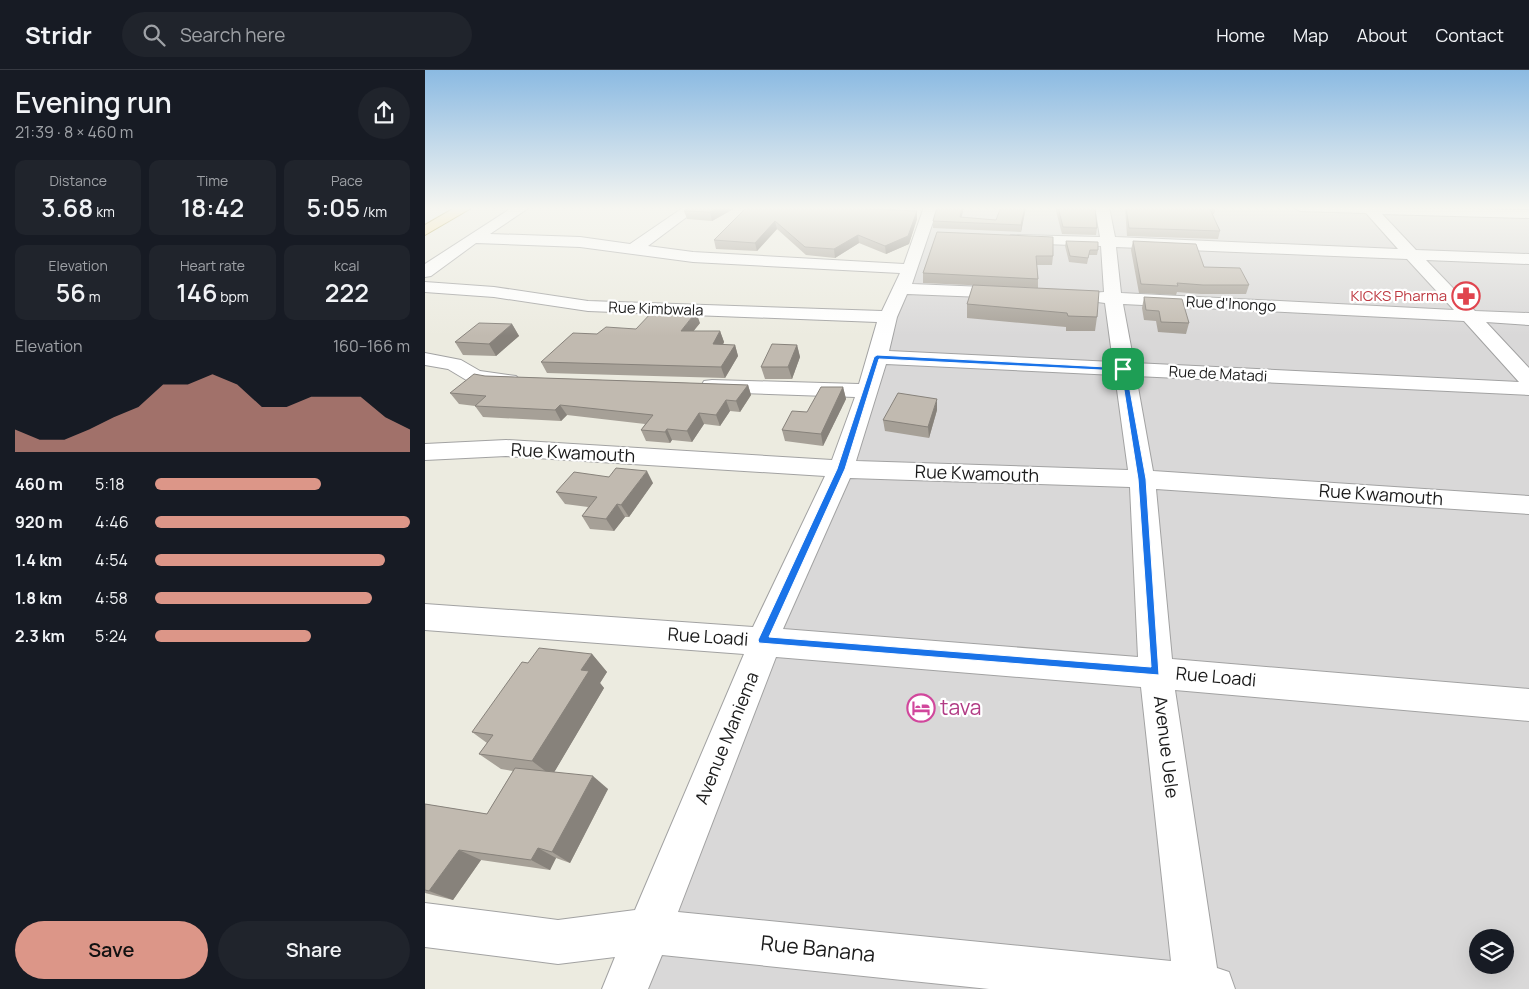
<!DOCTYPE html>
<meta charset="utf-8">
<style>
:root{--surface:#171b24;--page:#20242c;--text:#f1f3f6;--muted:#9ea1a6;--line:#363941;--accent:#dc9688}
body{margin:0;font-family:Manrope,sans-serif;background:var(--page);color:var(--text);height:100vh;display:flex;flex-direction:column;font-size:19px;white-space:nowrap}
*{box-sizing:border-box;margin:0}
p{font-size:16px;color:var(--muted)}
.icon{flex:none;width:28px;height:28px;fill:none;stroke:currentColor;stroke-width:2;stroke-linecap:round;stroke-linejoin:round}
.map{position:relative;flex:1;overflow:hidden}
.side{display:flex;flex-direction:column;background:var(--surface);width:425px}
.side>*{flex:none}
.controls{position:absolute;left:1044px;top:859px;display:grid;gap:10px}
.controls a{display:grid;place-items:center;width:45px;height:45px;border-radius:50%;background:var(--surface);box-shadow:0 5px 20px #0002;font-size:25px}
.pin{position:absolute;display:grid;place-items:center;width:42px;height:42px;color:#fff;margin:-21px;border-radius:10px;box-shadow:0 2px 8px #0006}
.round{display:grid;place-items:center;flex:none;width:52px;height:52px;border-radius:26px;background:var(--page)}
.head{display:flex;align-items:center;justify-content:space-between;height:85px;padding:0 15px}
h1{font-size:28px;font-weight:600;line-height:38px}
.figures{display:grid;grid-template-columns:repeat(3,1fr);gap:8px;height:85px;padding:5px 15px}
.figures div{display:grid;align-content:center;border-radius:10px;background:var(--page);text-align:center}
.figures b{font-size:25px;font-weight:600}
.figures small{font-size:14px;font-weight:400}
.figures p{font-size:14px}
.chart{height:140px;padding:10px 15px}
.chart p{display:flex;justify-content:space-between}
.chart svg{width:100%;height:90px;margin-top:5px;fill:var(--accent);opacity:.7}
.primary-button{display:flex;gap:10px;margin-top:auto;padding:10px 15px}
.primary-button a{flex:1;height:58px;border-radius:30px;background:var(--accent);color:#111;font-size:20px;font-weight:600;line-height:58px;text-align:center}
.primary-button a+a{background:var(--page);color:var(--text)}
ul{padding:0 15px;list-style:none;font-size:16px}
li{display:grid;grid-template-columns:80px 60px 1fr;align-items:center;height:38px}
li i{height:12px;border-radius:6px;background:var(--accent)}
header{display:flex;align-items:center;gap:30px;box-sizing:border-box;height:70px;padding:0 25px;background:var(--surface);border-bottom:1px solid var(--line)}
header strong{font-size:24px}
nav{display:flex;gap:28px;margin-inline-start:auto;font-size:18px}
.search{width:350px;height:45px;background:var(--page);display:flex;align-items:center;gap:12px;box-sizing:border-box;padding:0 18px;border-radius:28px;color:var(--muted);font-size:19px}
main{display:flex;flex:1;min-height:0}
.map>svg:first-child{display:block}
.residential{fill:#d9d8d8;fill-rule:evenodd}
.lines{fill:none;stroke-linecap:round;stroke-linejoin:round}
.minor-casing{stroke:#a2a2a2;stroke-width:2}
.major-casing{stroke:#907a02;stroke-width:2}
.minor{fill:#fff;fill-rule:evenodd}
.major{fill:#fae197;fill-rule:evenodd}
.wall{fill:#a6a097}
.shaded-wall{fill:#87827b}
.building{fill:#c1bab0;stroke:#87827b}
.route{fill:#1a73e8;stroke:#fff;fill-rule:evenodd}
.labels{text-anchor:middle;stroke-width:4.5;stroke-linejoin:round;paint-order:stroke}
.far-health-label{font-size:15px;fill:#be3a42;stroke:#fff;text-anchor:end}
.far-street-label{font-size:15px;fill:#1b1b1b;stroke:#fff}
.street-label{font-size:18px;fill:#1b1b1b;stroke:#fff}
.near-hotel-label{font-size:21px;fill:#b23c85;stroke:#fff;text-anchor:start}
.near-street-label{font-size:21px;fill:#1b1b1b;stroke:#fff}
</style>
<header>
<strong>Stridr</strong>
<div class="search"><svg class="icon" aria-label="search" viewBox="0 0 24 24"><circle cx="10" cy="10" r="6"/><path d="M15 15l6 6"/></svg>Search here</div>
<nav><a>Home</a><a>Map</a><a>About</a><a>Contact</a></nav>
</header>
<main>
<section class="side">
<div class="head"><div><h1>Evening run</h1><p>21:39 · 8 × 460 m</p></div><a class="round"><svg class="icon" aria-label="share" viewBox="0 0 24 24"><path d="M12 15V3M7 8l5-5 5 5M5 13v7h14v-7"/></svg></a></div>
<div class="figures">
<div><p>Distance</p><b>3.68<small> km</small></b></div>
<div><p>Time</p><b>18:42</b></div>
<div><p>Pace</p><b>5:05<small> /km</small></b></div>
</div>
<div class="figures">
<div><p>Elevation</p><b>56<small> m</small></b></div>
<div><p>Heart rate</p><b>146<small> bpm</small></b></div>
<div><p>kcal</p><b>222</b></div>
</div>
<div class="chart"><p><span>Elevation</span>160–166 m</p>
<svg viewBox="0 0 160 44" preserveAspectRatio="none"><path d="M0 44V33L10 38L20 38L30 33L40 27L50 22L60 11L70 11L80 6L90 11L100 22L110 22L120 17L130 17L140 17L150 27L160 33V44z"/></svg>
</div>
<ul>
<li><b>460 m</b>5:18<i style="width:65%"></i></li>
<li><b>920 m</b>4:46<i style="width:100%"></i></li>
<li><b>1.4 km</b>4:54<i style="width:90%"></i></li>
<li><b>1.8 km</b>4:58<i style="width:85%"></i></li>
<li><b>2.3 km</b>5:24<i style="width:61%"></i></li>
</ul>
<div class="primary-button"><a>Save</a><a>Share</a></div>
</section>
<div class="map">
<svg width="1104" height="919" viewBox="0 0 1104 919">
<rect width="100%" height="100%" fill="#ecebe0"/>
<path class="residential" d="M506,137H1104V919H200ZM1052,868H1080V895H1052Z"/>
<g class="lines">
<g class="minor-casing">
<g id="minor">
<path d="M88,137H105L65,164L155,167L205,174L259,137H275L223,176L268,182L479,194L499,137H513L487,214L583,218L589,219L592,223L589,227L583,228L482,224L472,247L464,281L688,292L680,233L665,231L662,227L665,223L679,222L676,176L591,173L586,171L583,168L586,165L675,167L670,137H684L690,167L973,179L941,143L875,141L868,137L1104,140V148L957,144L991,180L1104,184V194L1001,190L1050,241L1104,243V255L1061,252L1104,298V325L711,306L728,401L1104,426V444L731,419L747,589L1104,619V651L750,620L792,898L804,902L810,919H564L237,885L223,919H177L190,887L133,894L0,877V833L133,850L210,840L319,584L0,560V534L328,557L400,406L81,386L0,390V374L81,370L407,390L430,327L287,322L279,321L276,316L279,311L287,310L434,314L452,252L163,241L69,227L0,222V212L69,217L163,231L457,241L475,203L268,192L155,177L51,173L6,206L0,207V194ZM691,177L982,189L1029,240L696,223ZM698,234L1039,251L1094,312L709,293ZM461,294L690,305L703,400L431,391ZM425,408L705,417L713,587L358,559ZM351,587L716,617L746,891L253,842Z"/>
<polygon points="0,283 36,290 55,301 91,306 95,310 91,314 84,316 50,313 43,311 23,299 0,295"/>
</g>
</g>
<g class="major-casing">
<polygon id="major" points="31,137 48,137 0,165 0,155"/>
</g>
<use href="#minor" class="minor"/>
<use href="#major" class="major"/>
</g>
<g class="wall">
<polygon points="312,137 287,151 262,149 259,141"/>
<polygon points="322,137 492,141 492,149 484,174 461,184 434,173 410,188 381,185 352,159 332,181 291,179 289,170"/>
<polygon points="539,137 536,147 571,150 601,137 596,162 508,158 508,151"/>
<polygon points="630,137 670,137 672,158 671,165 637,164"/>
<polygon points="700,137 791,137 789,144 787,144 795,161 793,169 702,166"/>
<polygon points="512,162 628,186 627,195 612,195 613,209 613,218 498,213 498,203"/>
<polygon points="641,171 673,180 672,185 664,185 662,194 644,192 640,176"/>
<polygon points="708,171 779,197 824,215 821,224 776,224 752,222 751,225 714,223 706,180"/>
<polygon points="548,215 672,247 670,261 641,261 641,257 542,248 542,234"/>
<polygon points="719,227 764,253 761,264 733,262 731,251 719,250 717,238"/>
<polygon points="275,253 268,261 295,261 299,272 298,275 310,275 313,286 300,308 122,303 116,292 172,264 211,259"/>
<polygon points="87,254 94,266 71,286 38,285 30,272"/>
<polygon points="372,275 375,287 367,309 340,309 336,297"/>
<polygon points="60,306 323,315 326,325 315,342 305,341 295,356 279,354 267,372 247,370 245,373 221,371 216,360 220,354 142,345 136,351 58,347 50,336 34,334 25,323"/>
<polygon points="418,317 421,329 398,376 360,371 357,360"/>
<polygon points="512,340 504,368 460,361 458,350"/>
<polygon points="228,413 204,447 200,447 189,461 165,459 157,446 163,437 140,434 131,422"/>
<polygon points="167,584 182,602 175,613 179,618 129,702 183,719 145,793 131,788 125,800 56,790 28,830 0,823 0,734 62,744 88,701 76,699 54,684 62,673 47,662 103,593"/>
</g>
<g class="shaded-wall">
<polygon points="295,137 312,137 287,151 285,142"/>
<polygon points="537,137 539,137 535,154 535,147"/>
<polygon points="600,137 601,137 596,162 596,155"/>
<polygon points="492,141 492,149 484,174 461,184 460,176"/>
<polygon points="350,151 352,159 332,181 330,173"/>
<polygon points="433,165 434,173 410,188 409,179"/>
<polygon points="271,242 275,253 260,272 256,261"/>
<polygon points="87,254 94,266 71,286 64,274"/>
<polygon points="295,261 299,272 292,285 288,274"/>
<polygon points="310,275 313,286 300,308 296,297"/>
<polygon points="372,275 375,287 367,309 363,297"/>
<polygon points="323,315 326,325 315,342 311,331"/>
<polygon points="418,317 421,329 398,376 396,364"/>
<polygon points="512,329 512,340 504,368 503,357"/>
<polygon points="301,330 305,341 295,356 291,345"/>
<polygon points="135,335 142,345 136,351 130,340"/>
<polygon points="274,343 279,354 267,372 262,361"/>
<polygon points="242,359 247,370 245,373 240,362"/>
<polygon points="222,401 228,413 204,447 196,435"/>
<polygon points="192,434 200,447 189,461 181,449"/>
<polygon points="167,584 182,602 175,613 179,618 127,706 107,691 156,600"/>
<polygon points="168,706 183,719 145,793 127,782"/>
<polygon points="113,778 131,788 125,800 106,790"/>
<polygon points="34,780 56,790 28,830 4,821"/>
</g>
<g class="building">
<polygon points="265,137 295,137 285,142 259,141"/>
<polygon points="322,137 406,137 492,141 483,166 460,176 433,165 409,179 380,177 350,151 330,173 289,170"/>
<polygon points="512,137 537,137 535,147 571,150 576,137 600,137 596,155 508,151"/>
<polygon points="633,137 670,137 672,158 638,157"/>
<polygon points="701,137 784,137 795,161 704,158"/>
<polygon points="512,162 628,167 628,186 611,186 613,209 498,203"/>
<polygon points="641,171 673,172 673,180 665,180 663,188 645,186"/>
<polygon points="708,171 771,174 779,197 815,198 824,215 778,215 752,213 753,216 716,214"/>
<polygon points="548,215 674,221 672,247 643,246 642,243 542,234"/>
<polygon points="719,227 757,229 764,253 736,252 734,241 721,240"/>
<polygon points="228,241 271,242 256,261 295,261 288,274 310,275 296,297 116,292 148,263 172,264 181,257 211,259"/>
<polygon points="54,253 87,254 64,274 30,272"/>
<polygon points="347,274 372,275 363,297 336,297"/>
<polygon points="49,304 60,306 323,315 311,331 301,330 291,345 274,343 262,361 242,359 240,362 216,360 228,345 135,335 130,340 50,336 61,326 25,323"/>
<polygon points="396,317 418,317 396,364 357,360 367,341 382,342"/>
<polygon points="473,323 512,329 503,357 458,350"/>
<polygon points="191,398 222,401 196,435 192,434 181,449 157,446 172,427 131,422 149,402 184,407"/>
<polygon points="114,578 167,584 156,600 164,601 107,691 54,684 68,665 47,662 97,592 103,593"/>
<polygon points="90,698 168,706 127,782 113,778 106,790 34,780 4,821 0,820 0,734 62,744"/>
</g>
<linearGradient id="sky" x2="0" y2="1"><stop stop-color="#8bbae2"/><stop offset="0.52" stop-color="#f6f6f1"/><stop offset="1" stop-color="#f6f6f1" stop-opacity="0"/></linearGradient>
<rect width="1104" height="266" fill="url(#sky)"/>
<path class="route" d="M452,285L701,298L721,409L734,605L334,573L333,570L412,399L449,287ZM454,289L696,301L713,409L726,597L344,567L420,399Z"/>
<defs>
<g id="pharmacy-ring" transform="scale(1.4375)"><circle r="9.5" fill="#fff" stroke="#e0444e" stroke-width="1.5"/><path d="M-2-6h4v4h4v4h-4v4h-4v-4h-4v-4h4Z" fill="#e0444e"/></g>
<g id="hotel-ring" transform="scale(1.4375)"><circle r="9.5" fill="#fff" stroke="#d1479c" stroke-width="1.5"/><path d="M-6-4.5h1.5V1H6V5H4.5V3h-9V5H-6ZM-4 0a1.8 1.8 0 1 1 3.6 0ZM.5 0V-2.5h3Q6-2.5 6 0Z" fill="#d1479c"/></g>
</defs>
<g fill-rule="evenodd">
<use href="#pharmacy-ring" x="1041" y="226"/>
<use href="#hotel-ring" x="496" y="638"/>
</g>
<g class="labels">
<g class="far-health-label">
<text x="1022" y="231">KICKS Pharma</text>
</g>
<g class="far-street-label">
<text transform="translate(806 234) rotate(3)" y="5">Rue d'Inongo</text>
<text transform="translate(231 239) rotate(2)" y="5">Rue Kimbwala</text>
<text transform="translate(793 304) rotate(3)" y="5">Rue de Matadi</text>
</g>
<g class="street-label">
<text transform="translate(148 383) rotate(3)" y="6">Rue Kwamouth</text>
<text transform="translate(552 404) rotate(2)" y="6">Rue Kwamouth</text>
<text transform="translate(956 425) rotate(4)" y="6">Rue Kwamouth</text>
<text transform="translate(283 567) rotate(4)" y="6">Rue Loadi</text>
<text transform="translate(791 607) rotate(5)" y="6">Rue Loadi</text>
<text transform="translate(302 668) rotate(-68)" y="6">Avenue Maniema</text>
<text transform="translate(741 677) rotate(83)" y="6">Avenue Uele</text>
</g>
<g class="near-hotel-label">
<text x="515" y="645">tava</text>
</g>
<g class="near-street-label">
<text transform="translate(393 879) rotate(6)" y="7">Rue Banana</text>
</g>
</g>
</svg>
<div class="controls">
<a><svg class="icon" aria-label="layers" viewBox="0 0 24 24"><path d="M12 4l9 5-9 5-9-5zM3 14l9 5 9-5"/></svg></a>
</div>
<div class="pin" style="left:698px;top:299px;background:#1e9e55"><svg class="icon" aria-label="arrive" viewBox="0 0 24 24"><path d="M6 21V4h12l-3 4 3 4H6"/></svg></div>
</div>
</main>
